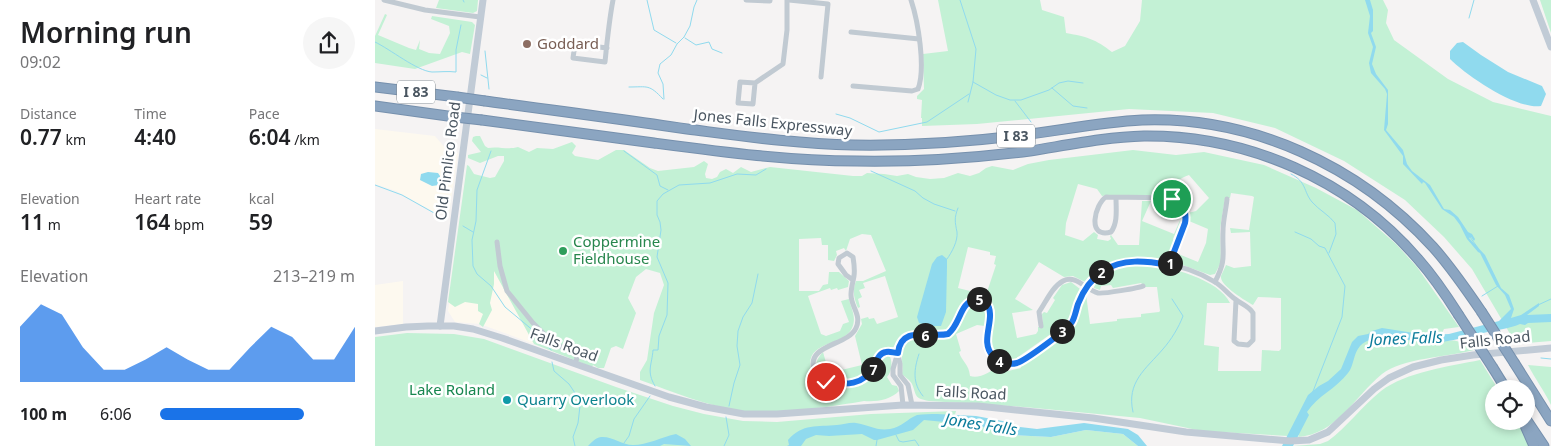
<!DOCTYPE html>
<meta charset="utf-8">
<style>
:root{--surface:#fff;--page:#f6f6f6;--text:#202124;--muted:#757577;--accent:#1a73e8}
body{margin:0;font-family:"Noto Sans",sans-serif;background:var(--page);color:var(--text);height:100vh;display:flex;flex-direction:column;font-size:19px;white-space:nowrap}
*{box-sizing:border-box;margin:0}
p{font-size:16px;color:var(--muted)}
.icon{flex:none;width:28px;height:28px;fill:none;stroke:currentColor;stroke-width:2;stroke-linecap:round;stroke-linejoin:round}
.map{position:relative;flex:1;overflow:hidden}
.details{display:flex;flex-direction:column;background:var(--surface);width:375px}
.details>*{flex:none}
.tools{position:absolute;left:1110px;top:380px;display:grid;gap:10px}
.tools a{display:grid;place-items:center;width:50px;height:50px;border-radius:50%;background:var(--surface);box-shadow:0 2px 8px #0003;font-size:25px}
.pin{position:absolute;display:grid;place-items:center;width:42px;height:42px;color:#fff;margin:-21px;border:2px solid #fff;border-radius:50%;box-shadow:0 1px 5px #0007}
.km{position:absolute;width:25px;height:25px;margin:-12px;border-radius:50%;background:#222;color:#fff;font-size:14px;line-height:25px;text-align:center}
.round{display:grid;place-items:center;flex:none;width:52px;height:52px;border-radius:26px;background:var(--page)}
.overview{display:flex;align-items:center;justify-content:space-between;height:85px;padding:0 20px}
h1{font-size:28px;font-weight:600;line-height:38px}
.metrics{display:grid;grid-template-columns:repeat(3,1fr);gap:8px;height:85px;padding:5px 20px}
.metrics div{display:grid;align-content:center}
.metrics b{font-size:21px;font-weight:600}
.metrics small{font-size:14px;font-weight:400}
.metrics p{font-size:14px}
.chart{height:140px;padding:10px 20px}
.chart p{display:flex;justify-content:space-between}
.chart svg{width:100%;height:90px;margin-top:5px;fill:var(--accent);opacity:.7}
ul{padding:0 20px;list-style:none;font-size:16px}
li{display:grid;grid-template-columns:80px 60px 1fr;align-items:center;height:38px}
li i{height:12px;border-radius:6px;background:var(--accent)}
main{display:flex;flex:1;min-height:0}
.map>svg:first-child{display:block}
.commercial{fill:#fdf9ef}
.green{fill:#c3f1d5}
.water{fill:#90daee}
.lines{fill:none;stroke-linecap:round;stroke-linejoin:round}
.stream{stroke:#90daee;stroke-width:1}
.highway-casing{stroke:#7690ad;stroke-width:11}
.street{stroke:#c1cad2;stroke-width:5}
.secondary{stroke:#c1cbd6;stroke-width:7}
.highway{stroke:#8ba5c1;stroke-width:9}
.highway-bridge-casing{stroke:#7690ad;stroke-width:11;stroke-linecap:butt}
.highway-bridge{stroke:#8ba5c1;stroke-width:9}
.route-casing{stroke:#fff;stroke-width:10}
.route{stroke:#1a73e8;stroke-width:6}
.education-dot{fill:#8d6e63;stroke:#fff;stroke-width:2}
.leisure-dot{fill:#2e9e5b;stroke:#fff;stroke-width:2}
.culture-dot{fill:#0f9aa8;stroke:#fff;stroke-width:2}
.labels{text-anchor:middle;stroke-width:5;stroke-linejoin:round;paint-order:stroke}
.shield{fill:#fff;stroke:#808990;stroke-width:1}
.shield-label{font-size:14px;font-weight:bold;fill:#4a5661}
.education-label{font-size:15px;fill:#785e54;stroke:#fff;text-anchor:start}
.street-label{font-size:15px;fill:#4a5661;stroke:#fff}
.leisure-label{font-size:15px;fill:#27864d;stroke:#fff;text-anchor:start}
.park-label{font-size:15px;fill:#17864f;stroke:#fff}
.culture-label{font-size:15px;fill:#0d838f;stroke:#fff;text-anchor:start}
.water-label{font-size:16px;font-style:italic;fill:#0c7c9b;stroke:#fff}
</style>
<main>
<section class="details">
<div class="overview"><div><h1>Morning run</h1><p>09:02</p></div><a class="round"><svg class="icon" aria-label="share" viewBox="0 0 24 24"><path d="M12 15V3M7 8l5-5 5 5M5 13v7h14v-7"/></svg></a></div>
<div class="metrics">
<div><p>Distance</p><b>0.77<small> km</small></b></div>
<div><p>Time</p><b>4:40</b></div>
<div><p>Pace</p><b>6:04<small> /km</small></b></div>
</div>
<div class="metrics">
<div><p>Elevation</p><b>11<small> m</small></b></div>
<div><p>Heart rate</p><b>164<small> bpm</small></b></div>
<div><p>kcal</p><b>59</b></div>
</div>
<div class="chart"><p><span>Elevation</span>213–219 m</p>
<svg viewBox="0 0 160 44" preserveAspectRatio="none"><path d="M0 44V17L10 6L20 11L30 27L40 38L50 38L60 33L70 27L80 33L90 38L100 38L110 27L120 17L130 22L140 33L150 33L160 17V44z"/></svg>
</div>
<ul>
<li><b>100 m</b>6:06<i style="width:74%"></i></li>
</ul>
</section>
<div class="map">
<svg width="1176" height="446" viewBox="0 0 1176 446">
<rect width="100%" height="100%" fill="#f5f3f3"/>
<g class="commercial">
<polygon points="0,129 60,136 72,150 83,153 74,214 61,213 21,191 0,184"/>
<polygon points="80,262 117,267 159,344 105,324 80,322 73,311"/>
<polygon points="28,281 28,324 0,327 0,285"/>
</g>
<g class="green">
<polygon points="64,0 103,0 102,11 98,13 61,8"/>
<path d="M563,0H665L667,10L689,17L691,33C713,37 720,39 737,52L750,46L765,21L767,0H1008L1013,10L1011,23L1019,40L1073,79L1118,102L1176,116V341L1141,344L1097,269L1069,237L1030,200L969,161L900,128L838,113L754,109L602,124L547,126V118H546L547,100L542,99V96L549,89L548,54L573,51Z"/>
<polygon points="1165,0 1176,0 1176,33"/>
<polygon points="10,14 12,15 3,35 34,48 41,50 45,40 44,49 54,53 65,54 75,33 74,26 56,19 57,16 97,22 100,25 95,54 87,52 40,69 0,63 0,36"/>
<path d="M101,136H105L110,146L113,148C123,146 133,150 143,147L154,152L162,148L178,149L197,142L201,146L197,153L200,156L223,160L241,150H249L275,168L283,171L319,167L329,161L333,164L330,174L331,178L337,179L342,177L345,172L351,169L358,173L366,167L376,172L395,167L478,176H487L492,173L509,174L522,176L533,174L541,177L555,179L569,178L583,173L595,176L604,173L611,168L617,166L638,170L653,164L674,160L758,150L801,155L829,152L889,165L941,188L982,210L1021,244L1042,267L1084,327L1069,329L1067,333L1072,341C1081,339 1086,343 1094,344L1099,350C1073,357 1027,358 1007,374C979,397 962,434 923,437L924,435L915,433L913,436L827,431L765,418L649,407L554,401C538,398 542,395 537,384C535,380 530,377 527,374C529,362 522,346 535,339L572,338L577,336L596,304H604C614,309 612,317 610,326L602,325L581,334L586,351L584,352C587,362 594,364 595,376C604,379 617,372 623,365L633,368V371L646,368L645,365L689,335L699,325L711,294L715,324L742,321V319L766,317V314L784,312L785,311L782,287H770L766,283L738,288L736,285L726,286L725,290L719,288L720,282C730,273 741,268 754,266C780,261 843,277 855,303H832L829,345L844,347L843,371H886L887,350L904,351L906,349V298L883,297L878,305C871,301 844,285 846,276C847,273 850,268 851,265L859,268L876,266L875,232L856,233L855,228L874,230L879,197L877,196L856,193L855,198H850L845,229L846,262L840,274L835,275L802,263L799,260L801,253L823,262L831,243L833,229L814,221L813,213L821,211L834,198L814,175C803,179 797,184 795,196L733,195L727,196L722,189L703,184L691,223L690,235L708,241L719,232L723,235L722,239L733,241L736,239L735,236L736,235L743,245H764L767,201H776L767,221L799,234L806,218L804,208L808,216L806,225H804L798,239L800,241C798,246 795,259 789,260C784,261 775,258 769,258C748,256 723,264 710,282L698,276L689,277L664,262L640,299L658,310L637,313L642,338L661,334L663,331V327H668L667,314L669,312L672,313L680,300L678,298L687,285L696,282L705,289L695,317L690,324L639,360C628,361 619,355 616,344L620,311L616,301L611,295L621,265L619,264L621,256L615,255V252L593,247L583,288L603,293L589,300L574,328C560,335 542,326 529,334C522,338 521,345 516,350C498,347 497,374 478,380C460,385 427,374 448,352L454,373L487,365L480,336L487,324L486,319L493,317L494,319L499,318L502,324L523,317L510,276L488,283L490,288L484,290L487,297L483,299L485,307L483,308C479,298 477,292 481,281H488L511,271L496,235L487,234L475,239L471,251L469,248L461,251L462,255L459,261L453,260V245H447L446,238L424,239V291H444L448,285L453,284L454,272H464L474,281L473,287L463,290L462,288L456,290L455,288L433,296L446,334L451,336L465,331L468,324L474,322L466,301L474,299C476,309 482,317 477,328C469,347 429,340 436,370C438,378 445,383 453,385C461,387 471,389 479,386C501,381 498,367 510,355H514C518,361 517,372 512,377L517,385L522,386L524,391C515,400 502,402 489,401C454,407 402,415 367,411C332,406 298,392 265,380V372L272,360L279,313L289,285L285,273L271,269L261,277L253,298L261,313L248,349L241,346L236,348L229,368H223L218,365L217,367L159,344L119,271V284L115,303L117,310L108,327L104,324L108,314L103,311V304L90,302L80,307L73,302L92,165L94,166L99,174L115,178L120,177L129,161V156H123L105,163L93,158V155L106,152L97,141L98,137Z"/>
<polygon points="32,333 79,334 109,339 241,387 298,406 329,414 368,421 402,422 496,414 581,411 578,422 600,425 635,435 676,437 711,430 748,434 763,446 0,446 0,337"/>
<path d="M1105,360L1123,389H1119V421H1142L1155,446H918L945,444L953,441C972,427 987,406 1006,391C1031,372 1075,366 1105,360Z"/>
<path d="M1153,365L1176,367V405C1169,390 1160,379 1153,365Z"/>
</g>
<g class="water">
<path d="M990,0H995L998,10V31L996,33L1001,47L997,64L1001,74L1013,90V124L1011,130L1028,150L1032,164L1037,171L1055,185L1069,209L1075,210L1083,217L1093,232L1097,234L1100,239L1099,241L1096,237L1094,238L1110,255L1126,288L1134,295L1139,309L1136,318L1146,315L1164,303V306L1152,315L1176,314V322L1153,323L1150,325L1145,324C1134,329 1120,330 1108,333C1094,336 1081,340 1067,342C1045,346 1003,328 985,346C978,354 979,366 973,373C961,389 942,396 932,412L934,415L918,446H907L933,395L944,386L953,381L966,369L977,342L983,336L993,334L997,331L1007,328L1052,335L1074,334L1124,321L1136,309L1130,295L1121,285L1105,253L1103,252L1092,239L1085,225L1079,217L1067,209L1050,183L1048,182L1047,184L1028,164V156L1009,130L1012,94L1010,89L996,73L994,63L998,47L993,33L995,16Z"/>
<path d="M1088,42L1106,55L1133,72L1167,86L1171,94L1166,106C1142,110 1092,76 1075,59V51L1082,43Z"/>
<polygon points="53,172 63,173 65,176 64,185 57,186 45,180 46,174"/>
<polygon points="567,255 572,259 572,267 571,312 566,326 555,326 544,323 542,317 557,264 562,257"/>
<path d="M562,414L601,416L633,422L645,427L662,429L709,423L753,429L763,435L772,446H763L748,434L711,430L676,437L635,435L600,425L549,420L538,430L502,440H499L487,434L454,436L441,435L431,439L426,446H412L414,445L413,440C428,423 442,427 462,425C468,425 475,422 481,423C494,425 501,431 515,429C527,427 532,419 542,415C548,414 555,414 562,414Z"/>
<path d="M301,434L310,439L316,446L289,444L285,446H213C217,442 220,438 226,437C237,436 247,445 258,445C272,445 287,437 301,434Z"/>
</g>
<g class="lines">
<g class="stream">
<polyline points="88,0 89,2"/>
<polyline points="272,0 279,30 301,43"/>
<polyline points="585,0 601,49 598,82 593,102"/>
<polyline points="1094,18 1099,0"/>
<polyline points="310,38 321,45 334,42 337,49 347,53"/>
<path d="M0,42C15,49 42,71 57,72C65,72 73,71 81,72V50L86,25"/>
<polyline points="110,51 114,89"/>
<polyline points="106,75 112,78"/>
<polyline points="598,82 621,95 635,100 646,100 674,90 684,83 693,81 708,83"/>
<path d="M254,87C273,87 274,84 288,99"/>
<polyline points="677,88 698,106 712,108"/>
<polyline points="289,99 288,84 283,73 285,64 296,55 302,44 309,37 315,26 319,7 322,0"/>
<polyline points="640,101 656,122"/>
<polyline points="461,114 475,118 504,132 552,122 594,94"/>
<polyline points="116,151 102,190 101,221 97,240 98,266 102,274 116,286 130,307 160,332 176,350"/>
<polyline points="249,151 282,175 285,186 293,190"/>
<polyline points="496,171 540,191 548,198 559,204 580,211"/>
<path d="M916,174C932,182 928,191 937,202C944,210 954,215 960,223L961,234L954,253"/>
<polyline points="0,185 27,195 68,218"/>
<polyline points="88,226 98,232"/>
<polyline points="920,232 936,239 944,246 950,248 970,286 967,317 937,394"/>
<polyline points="1095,237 1103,248"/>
<path d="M572,259C577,252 583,241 582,232C580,222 579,218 583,208"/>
<polyline points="1107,296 1123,286"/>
<polyline points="1163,305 1176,299"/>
<path d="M544,354C539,369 537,383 548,396"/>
<polyline points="1166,358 1176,359"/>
<polyline points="177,362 179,371 194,384 204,399 205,406 203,423 198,437 200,446"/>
<path d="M280,386C271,371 277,365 278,350H283L284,336L292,315L293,283L282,257L286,230L285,222L282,215V201L288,194L304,185L335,183L362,174L381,175L391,169"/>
<polyline points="354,406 359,383 365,365 362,346 363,331 368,317 377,303 383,274"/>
<path d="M758,412C751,382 771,369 788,349C796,340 804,327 808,316L797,299"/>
<polyline points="521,435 524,441 528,442 540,440 544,446"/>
<polyline points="249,443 254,436 259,419 275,396"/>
<polyline points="349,446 354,435 351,417"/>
<polyline points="501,446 502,440"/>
</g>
<g class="highway-casing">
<g id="highway">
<polyline points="0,87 82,97"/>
<path d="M110,101C177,110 245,119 312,129C367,136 422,144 478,145C535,146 592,142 649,135C688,130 727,122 767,120C877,116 984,166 1058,247C1076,267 1091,289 1106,311"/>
<polyline points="0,106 80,117"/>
<path d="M107,120C164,128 222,135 279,143C347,152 414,161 482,161C540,162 598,158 655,151C693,145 731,137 769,136C873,135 975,180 1043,259C1058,276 1071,295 1083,314"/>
<polyline points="1140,364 1176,421"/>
<polyline points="1118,368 1131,389"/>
<polyline points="1151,419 1169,446"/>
<polyline points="1148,421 1159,446"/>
</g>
</g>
<g class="street">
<polyline points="9,0 50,10 105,17"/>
<polyline points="371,0 395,1 395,0"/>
<polyline points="414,0 453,4 446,77"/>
<polyline points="476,32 544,39"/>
<path d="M232,48L200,44L198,58L230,62C232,42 234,21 238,0"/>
<polyline points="380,83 378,104 363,103 365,82 380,83 408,64 412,30 412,0"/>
<path d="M478,86L537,91L543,89C551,68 543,21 536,0"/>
<path d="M741,198C741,209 743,223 736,232C711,239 720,204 731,197C745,198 789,196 799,200C809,204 811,214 810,223L794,265"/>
<polyline points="122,242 125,266 132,291 137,297 158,323 180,345 200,351 202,358 200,364"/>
<path d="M478,280L471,275L463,264L464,258L472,253L478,257C479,263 480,269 479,276C478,282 476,288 476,295C476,307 487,315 481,328C473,346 431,344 439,370C443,381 454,382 465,384C499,388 496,354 511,352C515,351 519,353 523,353"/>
<path d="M840,282C852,258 847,256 848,231C848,220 851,210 852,199"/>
<path d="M666,326L664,312C671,302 677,287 688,281C701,274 711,290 723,293C728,294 764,288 768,286"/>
<polyline points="523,354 525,364 525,375 533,385 537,405"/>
<path d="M528,405L526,386L518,375V369L526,342L534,336L573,334C583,326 583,313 591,304C599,295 614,299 615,311C617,323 611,335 613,347C625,380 653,356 671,343C679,337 688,332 695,325C700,319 701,311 703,304C708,291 716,279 728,271C758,252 811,264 840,282C848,287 853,294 860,299C866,304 874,306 878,313V340L873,345L863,344L859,341L861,300"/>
</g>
<g class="secondary">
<polyline points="1158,0 1176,47"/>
<polyline points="65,326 108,0"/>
<polyline points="0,331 31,327 53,326 79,326 98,329 127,338 294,397 331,407 369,414 402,414 528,405 603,406 718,418 811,432 915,441 934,440 953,432 999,389 1014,378 1038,367 1066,360 1098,355 1176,348"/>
</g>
<use href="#highway" class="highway"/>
<g class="highway-bridge-casing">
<g id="highway-bridge">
<polyline points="82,97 110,101"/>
<polyline points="80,117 107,120"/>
<polyline points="1106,311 1140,364"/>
<polyline points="1083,314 1118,368"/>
</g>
</g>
<use href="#highway-bridge" class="highway-bridge"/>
</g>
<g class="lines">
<g class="route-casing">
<path id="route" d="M451,382C470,385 489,386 499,366C502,360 504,353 511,352C515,351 519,353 523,353C526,325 554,338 573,334C586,324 584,303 601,299L611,302C623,318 603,340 618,356C624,363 634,365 642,363C651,360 692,330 697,322C700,317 701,310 703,304C708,291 716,279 728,271C748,258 771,261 794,265L810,223C812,212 808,204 797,199"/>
</g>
<use href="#route" class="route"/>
</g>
<circle class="education-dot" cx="152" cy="44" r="5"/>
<circle class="leisure-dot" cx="188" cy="251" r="5"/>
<circle class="culture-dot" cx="132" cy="400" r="5"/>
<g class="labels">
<g class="shield">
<rect x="22" y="80.5" width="38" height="23" rx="4"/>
<rect x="622" y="124.5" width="38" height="23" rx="4"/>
</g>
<g class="shield-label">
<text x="41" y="97">I 83</text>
<text x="641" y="141">I 83</text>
</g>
<g class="education-label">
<text x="162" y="49">Goddard</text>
</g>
<g class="street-label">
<text transform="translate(398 123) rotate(6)" y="5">Jones Falls Expressway</text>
<text transform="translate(73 161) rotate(-83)" y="5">Old Pimlico Road</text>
<text transform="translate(1120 340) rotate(-6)" y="5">Falls Road</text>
<text transform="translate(189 345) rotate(20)" y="5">Falls Road</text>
<text transform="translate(596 393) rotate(3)" y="5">Falls Road</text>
</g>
<g class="leisure-label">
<text x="198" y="247">Coppermine<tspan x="198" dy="17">Fieldhouse</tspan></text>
</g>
<g class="park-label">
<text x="77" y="395">Lake Roland</text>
</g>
<g class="culture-label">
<text x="142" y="405">Quarry Overlook</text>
</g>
<g class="water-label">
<text transform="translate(1031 338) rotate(-2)" y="6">Jones Falls</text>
<text transform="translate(606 424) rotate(9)" y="6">Jones Falls</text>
</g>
</g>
</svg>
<div class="tools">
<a><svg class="icon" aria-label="locate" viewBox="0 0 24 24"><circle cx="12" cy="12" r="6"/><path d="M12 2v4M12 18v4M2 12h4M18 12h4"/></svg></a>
</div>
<div class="pin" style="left:797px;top:199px;background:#1e9e55"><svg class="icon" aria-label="arrive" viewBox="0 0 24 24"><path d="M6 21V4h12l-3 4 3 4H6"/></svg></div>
<div class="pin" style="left:451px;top:382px;background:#d93025"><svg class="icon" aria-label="check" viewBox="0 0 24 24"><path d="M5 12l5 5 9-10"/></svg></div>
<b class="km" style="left:795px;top:263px">1</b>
<b class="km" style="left:726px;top:272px">2</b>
<b class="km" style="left:687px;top:331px">3</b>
<b class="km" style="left:624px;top:361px">4</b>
<b class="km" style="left:604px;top:299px">5</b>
<b class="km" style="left:550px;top:335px">6</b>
<b class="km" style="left:498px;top:369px">7</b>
</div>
</main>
